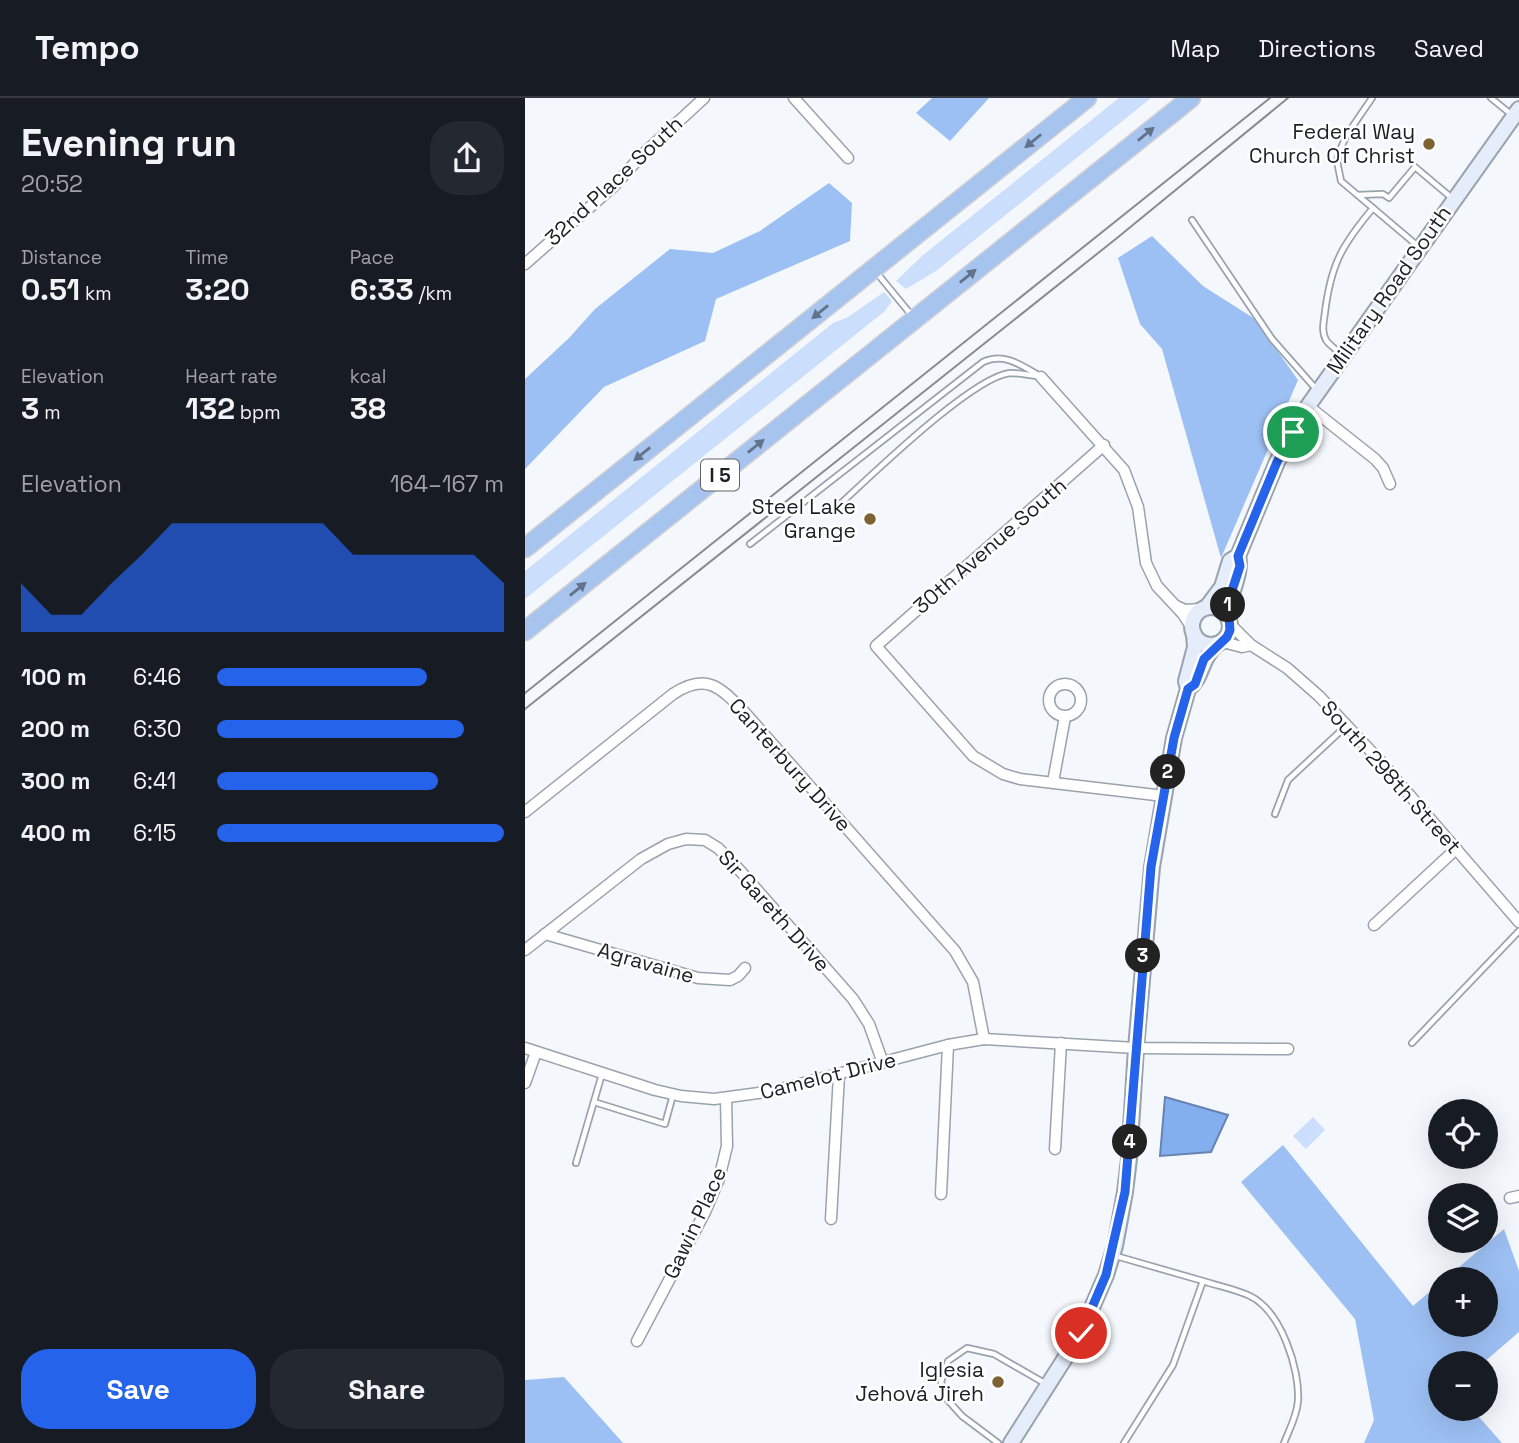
<!DOCTYPE html>
<meta charset="utf-8">
<style>
:root{--surface:#171b24;--page:#242831;--text:#f1f3f6;--muted:#9ea1a6;--line:#363941;--accent:#2563eb}
body{margin:0;font-family:"Space Grotesk",sans-serif;background:var(--page);color:var(--text);height:100vh;display:flex;flex-direction:column;font-size:26px;white-space:nowrap}
*{box-sizing:border-box;margin:0}
p{font-size:23px;color:var(--muted)}
.icon{flex:none;width:38px;height:38px;fill:none;stroke:currentColor;stroke-width:2;stroke-linecap:round;stroke-linejoin:round}
.map{position:relative;flex:1;overflow:hidden}
.sheet{display:flex;flex-direction:column;background:var(--surface);width:525px}
.sheet>*{flex:none}
.buttons{position:absolute;left:903px;top:1001px;display:grid;gap:14px}
.buttons a{display:grid;place-items:center;width:70px;height:70px;border-radius:50%;background:var(--surface);box-shadow:0 7px 28px #0002;font-size:35px}
.pin{position:absolute;display:grid;place-items:center;width:60px;height:60px;color:#fff;margin:-30px;border:4px solid #fff;border-radius:50%;box-shadow:0 2px 7px #0007}
.km{position:absolute;width:35px;height:35px;margin:-18px;border-radius:50%;background:#222;color:#fff;font-size:19px;line-height:35px;text-align:center}
.round{display:grid;place-items:center;flex:none;width:74px;height:74px;border-radius:28px;background:var(--page)}
.summary{display:flex;align-items:center;justify-content:space-between;height:119px;padding:0 21px}
h1{font-size:38px;font-weight:800;line-height:52px}
.metrics{display:grid;grid-template-columns:repeat(3,1fr);gap:10px;height:119px;padding:7px 21px}
.metrics div{display:grid;align-content:center}
.metrics b{font-size:30px;font-weight:800}
.metrics small{font-size:19px;font-weight:400}
.metrics p{font-size:19px}
.chart{height:196px;padding:14px 21px}
.chart p{display:flex;justify-content:space-between}
.chart svg{width:100%;height:126px;margin-top:7px;fill:var(--accent);opacity:.7}
.action{display:flex;gap:14px;margin-top:auto;padding:14px 21px}
.action a{flex:1;height:80px;border-radius:28px;background:var(--accent);color:#fff;font-size:28px;font-weight:800;line-height:80px;text-align:center}
.action a+a{background:var(--page);color:var(--text)}
ul{padding:0 21px;list-style:none;font-size:23px}
li{display:grid;grid-template-columns:112px 84px 1fr;align-items:center;height:52px}
li i{height:18px;border-radius:9px;background:var(--accent)}
header{display:flex;align-items:center;gap:42px;box-sizing:border-box;height:98px;padding:0 35px;background:var(--surface);border-bottom:2px solid var(--line)}
header strong{font-size:33px}
nav{display:flex;gap:38px;margin-inline-start:auto;font-size:24px}
main{display:flex;flex:1;min-height:0}
.map>svg:first-child{display:block}
.green{fill:#cbdffc}
.forest{fill:#9dc0f4}
.water{fill:#84afef;stroke:#6584b2;stroke-width:2}
.lines{fill:none;stroke-linecap:round;stroke-linejoin:round}
.service-casing{stroke:#9aa2ae;stroke-width:8}
.minor-casing{stroke:#9aa2ae;stroke-width:13}
.secondary-casing{stroke:#9aa2ae;stroke-width:18}
.motorway-casing{stroke:#d2d2d3;stroke-width:21}
.service{stroke:#fff;stroke-width:4.5}
.minor{stroke:#fff;stroke-width:10}
.secondary{stroke:#e5edfa;stroke-width:14}
.motorway{stroke:#a7c4ef;stroke-width:18}
.tram{stroke:#888c91;stroke-width:2}
.oneway{fill:#62728a}
.route-casing{stroke:#fff;stroke-width:14}
.route{stroke:#2563eb;stroke-width:9}
.poi-dot{fill:#7d6234;stroke:#fff;stroke-width:2.5}
.labels{text-anchor:middle;stroke-width:5;stroke-linejoin:round;paint-order:stroke}
.shield{fill:#fff;stroke:#606266;stroke-width:2}
.shield-label{font-size:19px;font-weight:bold;fill:#1c1f24}
.poi-label{font-size:21px;fill:#1c1f24;stroke:#fff;text-anchor:end}
.street-label{font-size:21px;fill:#1c1f24;stroke:#fff}
</style>
<header>
<strong>Tempo</strong>
<nav><a>Map</a><a>Directions</a><a>Saved</a></nav>
</header>
<main>
<section class="sheet">
<div class="summary"><div><h1>Evening run</h1><p>20:52</p></div><a class="round"><svg class="icon" aria-label="share" viewBox="0 0 24 24"><path d="M12 15V3M7 8l5-5 5 5M5 13v7h14v-7"/></svg></a></div>
<div class="metrics">
<div><p>Distance</p><b>0.51<small> km</small></b></div>
<div><p>Time</p><b>3:20</b></div>
<div><p>Pace</p><b>6:33<small> /km</small></b></div>
</div>
<div class="metrics">
<div><p>Elevation</p><b>3<small> m</small></b></div>
<div><p>Heart rate</p><b>132<small> bpm</small></b></div>
<div><p>kcal</p><b>38</b></div>
</div>
<div class="chart"><p><span>Elevation</span>164–167 m</p>
<svg viewBox="0 0 160 44" preserveAspectRatio="none"><path d="M0 44V27L10 38L20 38L30 27L40 17L50 6L60 6L70 6L80 6L90 6L100 6L110 17L120 17L130 17L140 17L150 17L160 27V44z"/></svg>
</div>
<ul>
<li><b>100 m</b>6:46<i style="width:73%"></i></li>
<li><b>200 m</b>6:30<i style="width:86%"></i></li>
<li><b>300 m</b>6:41<i style="width:77%"></i></li>
<li><b>400 m</b>6:15<i style="width:100%"></i></li>
</ul>
<div class="action"><a>Save</a><a>Share</a></div>
</section>
<div class="map">
<svg width="994" height="1345" viewBox="0 0 994 1345">
<rect width="100%" height="100%" fill="#f4f8fd"/>
<g class="green">
<polygon points="594,0 626,0 411,173 381,191 371,183 398,157"/>
<polygon points="359,194 367,203 360,213 0,501 0,473 308,225 323,219"/>
<polygon points="788,1019 800,1032 781,1051 768,1038"/>
</g>
<g class="forest">
<polygon points="407,0 464,0 425,43 391,15"/>
<polygon points="304,85 327,105 325,143 191,201 180,243 79,289 0,371 0,281 44,240 70,211 145,151 188,155 235,133"/>
<polygon points="627,138 678,188 730,221 773,282 696,460 637,251 615,226 593,160"/>
<polygon points="758,1047 888,1208 915,1185 915,1227 961,1227 961,1181 920,1181 979,1131 994,1173 994,1234 958,1265 915,1265 915,1311 947,1311 977,1345 839,1345 849,1322 830,1221 716,1084"/>
<polygon points="39,1279 98,1345 0,1345 0,1282"/>
</g>
<polygon class="water" points="640,999 703,1017 686,1054 635,1058"/>
<g class="lines">
<g class="service-casing">
<g id="service">
<polyline points="847,0 821,38 816,50 812,63 816,83 894,149"/>
<polyline points="966,0 987,17"/>
<polyline points="833,97 858,96 864,100 890,69 928,101"/>
<polyline points="667,122 747,241 791,291"/>
<polyline points="351,174 388,219"/>
<path d="M817,257C812,252 804,247 801,242C796,233 799,223 800,214C806,166 817,147 848,110"/>
<path d="M314,407C346,378 447,279 485,275C493,275 503,277 512,278"/>
<path d="M225,446L458,264C480,254 497,268 515,278"/>
<polyline points="750,716 763,682 820,629"/>
<polyline points="887,945 994,833"/>
<polyline points="69,1004 140,1026 148,997"/>
<polyline points="51,1065 77,976"/>
<polyline points="591,1158 678,1183 648,1267 599,1345"/>
<path d="M678,1183C693,1188 710,1191 725,1198C756,1213 775,1271 773,1303C772,1318 764,1332 759,1345"/>
<polyline points="473,1345 437,1318 420,1299 416,1284 423,1263 442,1250 469,1256 521,1286"/>
</g>
</g>
<g class="minor-casing">
<g id="minor">
<polyline points="269,0 323,60"/>
<polyline points="0,166 90,87 116,58 179,0"/>
<polyline points="516,279 599,372 613,409 621,465 632,488 658,516 667,530"/>
<polyline points="783,308 850,361 858,370 865,386"/>
<polyline points="579,347 351,548 448,658 478,676 495,681 639,698"/>
<polyline points="651,508 660,512 676,511"/>
<polyline points="705,526 726,547 762,570 794,598 856,664 994,824"/>
<polyline points="698,544 717,549 726,547"/>
<circle cx="540" cy="602" r="16"/>
<polyline points="528,684 540,619"/>
<path d="M0,714L148,596C183,573 197,591 222,617L430,853L448,884L459,941"/>
<polyline points="849,827 931,751"/>
<polyline points="20,836 173,880 205,882 213,878 220,870"/>
<polyline points="0,852 116,761 143,746 161,741 180,742 193,750 210,767 328,901 344,926 358,965"/>
<polyline points="0,950 130,992 156,998 189,1001 248,993 423,947 459,941 611,950 763,951"/>
<polyline points="0,985 11,954"/>
<polyline points="530,1051 536,945"/>
<polyline points="416,1096 423,947"/>
<polyline points="985,1100 994,1098"/>
<polyline points="306,1121 314,977"/>
<polyline points="112,1243 180,1114 194,1081 202,1048 201,1000"/>
</g>
</g>
<g class="secondary-casing">
<g id="secondary">
<circle cx="686" cy="528" r="19"/>
<polyline points="682,509 697,489 705,463 713,458 752,364 783,308 994,11"/>
<path d="M704,520C701,498 718,479 713,458"/>
<path d="M663,591C678,580 675,561 692,546"/>
<polyline points="486,1345 556,1235 581,1177 590,1148 600,1094 604,1061 611,950 627,769 649,640 663,591 661,583 670,549 669,536"/>
</g>
</g>
<g class="motorway-casing">
<g id="motorway">
<polyline points="0,450 562,0"/>
<polyline points="0,533 666,0"/>
</g>
</g>
<use href="#service" class="service"/>
<use href="#minor" class="minor"/>
<use href="#secondary" class="secondary"/>
<use href="#motorway" class="motorway"/>
<g class="tram">
<polyline points="0,595 745,0"/>
<polyline points="0,611 592,140 763,0"/>
</g>
</g>
<defs><path id="oneway-solid" d="M-6-.8H1V-3.2L6.5 0L1 3.2V.8H-6Z" transform="scale(1.75)"/></defs>
<g class="oneway">
<use href="#oneway-solid" transform="translate(621 36) rotate(-39)"/>
<use href="#oneway-solid" transform="translate(508 43) rotate(141)"/>
<use href="#oneway-solid" transform="translate(443 178) rotate(-39)"/>
<use href="#oneway-solid" transform="translate(295 214) rotate(141)"/>
<use href="#oneway-solid" transform="translate(231 348) rotate(-39)"/>
<use href="#oneway-solid" transform="translate(117 356) rotate(141)"/>
<use href="#oneway-solid" transform="translate(53 491) rotate(-39)"/>
</g>
<g class="lines">
<g class="route-casing">
<polyline id="route" points="556,1235 581,1177 600,1094 626,769 649,640 663,591 670,586 679,561 702,539 705,532 703,505 715,468 713,458 752,364 768,334"/>
</g>
<use href="#route" class="route"/>
</g>
<g class="poi-dot">
<circle cx="904" cy="46" r="7"/>
<circle cx="345" cy="421" r="7"/>
<circle cx="473" cy="1284" r="7"/>
</g>
<g class="labels">
<rect class="shield" x="176" y="361.5" width="38" height="31" rx="5"/>
<g class="shield-label">
<text x="195" y="384">I 5</text>
</g>
<g class="poi-label">
<text x="890" y="41">Federal Way<tspan x="890" dy="24">Church Of Christ</tspan></text>
<text x="331" y="416">Steel Lake<tspan x="331" dy="24">Grange</tspan></text>
<text x="459" y="1279">Iglesia<tspan x="459" dy="24">Jehová Jireh</tspan></text>
</g>
<g class="street-label">
<text transform="translate(89 83) rotate(-43)" y="7">32nd Place South</text>
<text transform="translate(864 192) rotate(-55)" y="7">Military Road South</text>
<text transform="translate(465 448) rotate(-41)" y="7">30th Avenue South</text>
<text transform="translate(265 667) rotate(48)" y="7">Canterbury Drive</text>
<text transform="translate(866 679) rotate(48)" y="7">South 298th Street</text>
<text transform="translate(249 813) rotate(48)" y="7">Sir Gareth Drive</text>
<text transform="translate(121 865) rotate(16)" y="7">Agravaine</text>
<text transform="translate(303 978) rotate(-14)" y="7">Camelot Drive</text>
<text transform="translate(170 1125) rotate(-65)" y="7">Gawin Place</text>
</g>
</g>
</svg>
<div class="buttons">
<a><svg class="icon" aria-label="locate" viewBox="0 0 24 24"><circle cx="12" cy="12" r="6"/><path d="M12 2v4M12 18v4M2 12h4M18 12h4"/></svg></a>
<a><svg class="icon" aria-label="layers" viewBox="0 0 24 24"><path d="M12 4l9 5-9 5-9-5zM3 14l9 5 9-5"/></svg></a>
<a>+</a>
<a>−</a>
</div>
<div class="pin" style="left:768px;top:334px;background:#1e9e55"><svg class="icon" aria-label="arrive" viewBox="0 0 24 24"><path d="M6 21V4h12l-3 4 3 4H6"/></svg></div>
<div class="pin" style="left:556px;top:1235px;background:#d93025"><svg class="icon" aria-label="check" viewBox="0 0 24 24"><path d="M5 12l5 5 9-10"/></svg></div>
<b class="km" style="left:703px;top:507px">1</b>
<b class="km" style="left:643px;top:674px">2</b>
<b class="km" style="left:618px;top:858px">3</b>
<b class="km" style="left:605px;top:1044px">4</b>
</div>
</main>
